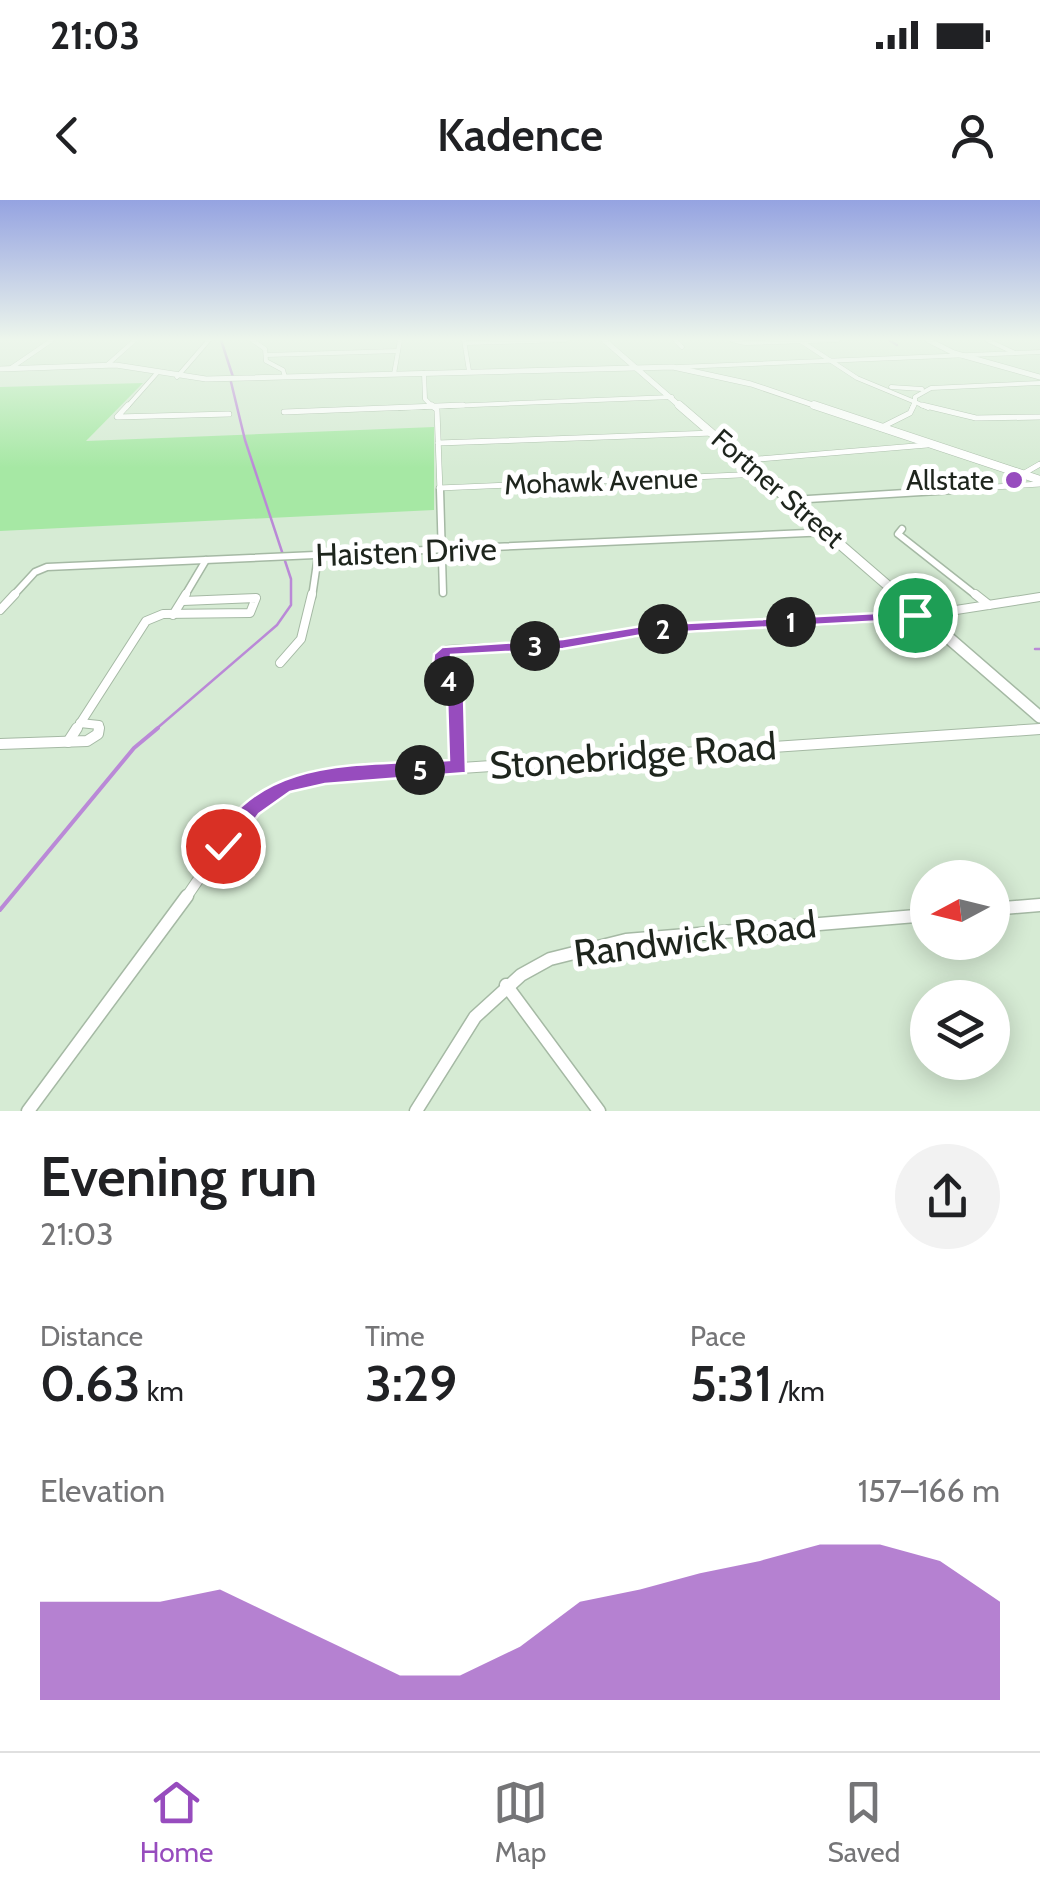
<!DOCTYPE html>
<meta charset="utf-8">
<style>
:root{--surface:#fff;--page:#f2f2f2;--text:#202124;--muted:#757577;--line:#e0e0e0;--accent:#974cbe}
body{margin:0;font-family:Cabin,sans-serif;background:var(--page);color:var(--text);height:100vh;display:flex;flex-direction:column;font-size:38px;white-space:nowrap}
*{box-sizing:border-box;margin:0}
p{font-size:32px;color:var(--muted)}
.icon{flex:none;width:55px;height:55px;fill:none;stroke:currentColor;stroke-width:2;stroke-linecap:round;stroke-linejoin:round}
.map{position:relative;height:911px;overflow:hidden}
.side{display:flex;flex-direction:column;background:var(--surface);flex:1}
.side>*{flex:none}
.needle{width:65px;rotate:263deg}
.tools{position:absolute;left:910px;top:660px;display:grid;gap:20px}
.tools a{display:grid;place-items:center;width:100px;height:100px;border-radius:50%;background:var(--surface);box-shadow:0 5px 25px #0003;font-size:50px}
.pin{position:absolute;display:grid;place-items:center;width:85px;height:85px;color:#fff;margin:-42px;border:5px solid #fff;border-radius:50%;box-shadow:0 2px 10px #0007}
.km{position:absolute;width:50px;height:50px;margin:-25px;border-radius:50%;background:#222;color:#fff;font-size:28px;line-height:50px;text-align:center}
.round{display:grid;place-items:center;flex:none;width:105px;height:105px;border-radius:52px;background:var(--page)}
.overview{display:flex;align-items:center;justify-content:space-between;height:170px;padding:0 40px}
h1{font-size:55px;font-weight:600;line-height:75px}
.stats{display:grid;grid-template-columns:repeat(3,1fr);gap:15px;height:170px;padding:10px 40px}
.stats div{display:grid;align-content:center}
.stats b{font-size:50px;font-weight:600}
.stats small{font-size:28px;font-weight:400}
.stats p{font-size:28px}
.chart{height:280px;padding:20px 40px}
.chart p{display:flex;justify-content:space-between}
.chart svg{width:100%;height:180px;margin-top:10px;fill:var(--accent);opacity:.7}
.status{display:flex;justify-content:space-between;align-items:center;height:70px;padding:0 50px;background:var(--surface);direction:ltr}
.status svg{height:28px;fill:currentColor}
header{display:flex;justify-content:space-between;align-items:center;height:130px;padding:0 40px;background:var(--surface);font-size:45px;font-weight:600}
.menu{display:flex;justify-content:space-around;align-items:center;height:140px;border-top:2px solid var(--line);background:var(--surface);font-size:28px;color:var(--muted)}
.menu a{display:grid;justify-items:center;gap:5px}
.menu .active{color:var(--accent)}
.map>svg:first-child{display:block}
.green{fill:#a6e8a4}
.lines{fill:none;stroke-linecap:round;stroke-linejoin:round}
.stream-far1{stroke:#ba89d7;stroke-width:2.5}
.stream{stroke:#ba89d7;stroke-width:4}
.street-far5-casing{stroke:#a5b9a4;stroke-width:5}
.street-far4-casing{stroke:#a5b9a4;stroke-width:6}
.street-far3-casing{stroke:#a5b9a4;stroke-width:9}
.street-far2-casing{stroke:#a5b9a4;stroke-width:10}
.street-far1-casing{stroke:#a5b9a4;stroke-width:12}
.street-casing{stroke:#a5b9a4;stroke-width:15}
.secondary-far3-casing{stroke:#a5b9a4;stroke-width:6}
.secondary-far2-casing{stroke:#a5b9a4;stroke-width:9}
.secondary-far1-casing{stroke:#a5b9a4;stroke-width:11}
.secondary-casing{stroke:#a5b9a4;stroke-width:14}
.street-far5{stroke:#fff;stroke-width:4}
.street-far4{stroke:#fff;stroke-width:5}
.street-far3{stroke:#fff;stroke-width:6}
.street-far2{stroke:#fff;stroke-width:8}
.street-far1{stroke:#fff;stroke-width:10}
.street{stroke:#fff;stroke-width:12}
.secondary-far3{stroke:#fff;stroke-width:5}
.secondary-far2{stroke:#fff;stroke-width:8}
.secondary-far1{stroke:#fff;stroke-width:9}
.secondary{stroke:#fff;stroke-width:11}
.route{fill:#974cbe;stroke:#fff;stroke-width:2.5}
.poi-dot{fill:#974cbe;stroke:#fff;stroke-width:4}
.labels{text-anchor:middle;stroke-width:10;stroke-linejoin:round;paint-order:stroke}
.far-poi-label{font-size:28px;fill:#1e251d;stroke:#fff;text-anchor:end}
.far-street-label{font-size:28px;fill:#1e251d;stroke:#fff}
.street-label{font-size:32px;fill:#1e251d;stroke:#fff}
.near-street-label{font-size:38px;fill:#1e251d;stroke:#fff}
</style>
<div class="status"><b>21:03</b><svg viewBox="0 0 49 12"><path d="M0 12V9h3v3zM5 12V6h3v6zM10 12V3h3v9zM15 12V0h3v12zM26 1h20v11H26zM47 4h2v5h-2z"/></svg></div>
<header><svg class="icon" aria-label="back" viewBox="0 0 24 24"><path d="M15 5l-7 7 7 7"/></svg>Kadence<svg class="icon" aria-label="person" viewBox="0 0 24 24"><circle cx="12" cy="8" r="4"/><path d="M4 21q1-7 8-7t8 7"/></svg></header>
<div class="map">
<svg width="1040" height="911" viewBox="0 0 1040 911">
<rect width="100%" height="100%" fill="#d6ebd4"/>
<polygon class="green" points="143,183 86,241 434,227 434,310 0,331 0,187"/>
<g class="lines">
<g class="stream-far1">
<polyline points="221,140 233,177"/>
<polyline points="889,140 897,145"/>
<polyline points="1035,449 1040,449"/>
<polyline points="155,530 277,425 291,405 291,379 245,240 231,182"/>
</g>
<polyline class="stream" points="0,710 134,548 158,528"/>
<g class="street-far5-casing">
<g id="street-far5">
<polyline points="252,140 265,149 266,161 283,170 285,177"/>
<polyline points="464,140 469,171"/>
<polyline points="675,140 682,147"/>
<polyline points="732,140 745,143 838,140"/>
<polyline points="799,140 857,178 915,202 912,208"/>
<polyline points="987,140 1015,153"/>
<polyline points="465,143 565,140"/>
<polyline points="266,155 398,151"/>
<polyline points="107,165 135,140"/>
<polyline points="678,167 1040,152"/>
<polyline points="11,168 52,140"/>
<polyline points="424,173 425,199 434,208"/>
<polyline points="394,174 400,140"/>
<polyline points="177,177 209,140"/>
<polyline points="891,187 922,189"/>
<polyline points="126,208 157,173"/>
<polyline points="399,208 672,197"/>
<polyline points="928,208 915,202 915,197 931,188 1040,183"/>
</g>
</g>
<g class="street-far4-casing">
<g id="street-far4">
<polyline points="128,205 117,217 229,214"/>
<polyline points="432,205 437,210 440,291"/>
<polyline points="922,205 976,218 1040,217"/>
<polyline points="284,212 463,205"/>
<polyline points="880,228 910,213 914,205"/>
<polyline points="438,243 713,233"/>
<polyline points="747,260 927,245"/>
<polyline points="1021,275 1040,264"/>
<polyline points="439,288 762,274"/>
<polyline points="931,291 1040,284"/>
</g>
</g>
<g class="street-far3-casing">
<g id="street-far3">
<polyline points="440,289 443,393"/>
<polyline points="792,300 970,289"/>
<polyline points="902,329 898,334 978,397"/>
<polyline points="12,397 35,372 47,367 829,332"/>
<polyline points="184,397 206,360"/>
<polyline points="312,397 318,356"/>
</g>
</g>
<g class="street-far2-casing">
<g id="street-far2">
<polyline points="975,394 989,405"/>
<polyline points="0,410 15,394"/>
<polyline points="173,415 186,394"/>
<polyline points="280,463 301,439 312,394"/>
<polyline points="80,523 99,525 98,530"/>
<polyline points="76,530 146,421 163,414 250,413 256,398 183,401"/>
<polyline points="457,530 455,497 441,457 447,450 563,444 648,430 924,415 1040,397"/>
<polyline points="1024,530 1040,529"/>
</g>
</g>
<g class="street-far1-casing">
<g id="street-far1">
<polyline points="457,528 459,567"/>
<polyline points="68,542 77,528"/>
<polyline points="0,544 87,541 98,534 99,528"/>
<path d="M185,699C220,649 249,594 312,578L1040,529"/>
</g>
</g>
<g class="street-casing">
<g id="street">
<polyline points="992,709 1040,705"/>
<polyline points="506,785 599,911"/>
<polyline points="28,911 187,696"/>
<polyline points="416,911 475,817 521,775 550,759 626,740 928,715"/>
</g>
</g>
<g class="secondary-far3-casing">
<g id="secondary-far3">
<polyline points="604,140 682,208"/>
<polyline points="928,140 954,153 1040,177"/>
<polyline points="0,169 116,165 206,179 673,167 751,184 822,208"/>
</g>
</g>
<g class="secondary-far2-casing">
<g id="secondary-far2">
<polyline points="679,205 779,291"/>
<polyline points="814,205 1040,280"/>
</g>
</g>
<g class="secondary-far1-casing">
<polyline id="secondary-far1" points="776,289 901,397"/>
</g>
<g class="secondary-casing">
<polyline id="secondary" points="898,394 1040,517"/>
</g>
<use href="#street-far5" class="street-far5"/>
<use href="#street-far4" class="street-far4"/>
<use href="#street-far3" class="street-far3"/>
<use href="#street-far2" class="street-far2"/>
<use href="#street-far1" class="street-far1"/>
<use href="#street" class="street"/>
<use href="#secondary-far3" class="secondary-far3"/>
<use href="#secondary-far2" class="secondary-far2"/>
<use href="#secondary-far1" class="secondary-far1"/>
<use href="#secondary" class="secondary"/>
</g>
<linearGradient id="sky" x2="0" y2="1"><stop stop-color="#95a3e1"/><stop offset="0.52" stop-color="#edf6ec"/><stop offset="1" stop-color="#edf6ec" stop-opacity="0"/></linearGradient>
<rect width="1040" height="268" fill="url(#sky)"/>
<path class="route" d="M915,411L923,415L921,419L648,434L563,449L451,455L450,465L464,497L466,573L325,584L290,592L259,614L231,652H215L212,646C257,554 363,566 449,560L447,497L433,465L434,454L442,447L563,439L648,425Z"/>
<circle class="poi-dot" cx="1014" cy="280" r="10"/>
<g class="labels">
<g class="far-poi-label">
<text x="994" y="290">Allstate</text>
</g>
<g class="far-street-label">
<text transform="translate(601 281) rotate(-2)" y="10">Mohawk Avenue</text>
<text transform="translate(778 288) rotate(41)" y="10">Fortner Street</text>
</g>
<g class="street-label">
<text transform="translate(406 352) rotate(-2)" y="11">Haisten Drive</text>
</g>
<g class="near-street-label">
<text transform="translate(633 556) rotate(-4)" y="13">Stonebridge Road</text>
<text transform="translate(695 739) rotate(-7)" y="13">Randwick Road</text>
</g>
</g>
</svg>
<div class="tools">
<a><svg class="needle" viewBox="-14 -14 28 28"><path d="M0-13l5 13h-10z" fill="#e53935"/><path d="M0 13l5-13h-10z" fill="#757577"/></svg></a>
<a><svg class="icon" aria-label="layers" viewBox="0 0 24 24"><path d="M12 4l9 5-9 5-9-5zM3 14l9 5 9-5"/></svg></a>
</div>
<div class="pin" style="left:915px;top:415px;background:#1e9e55"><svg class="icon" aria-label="arrive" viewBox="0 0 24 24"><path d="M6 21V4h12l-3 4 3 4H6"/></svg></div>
<div class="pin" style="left:223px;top:646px;background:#d93025"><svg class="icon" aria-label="check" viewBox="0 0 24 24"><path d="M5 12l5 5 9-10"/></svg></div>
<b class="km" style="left:791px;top:422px">1</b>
<b class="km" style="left:663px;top:429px">2</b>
<b class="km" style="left:535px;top:446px">3</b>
<b class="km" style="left:449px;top:481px">4</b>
<b class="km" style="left:420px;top:570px">5</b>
</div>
<section class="side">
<div class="overview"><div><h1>Evening run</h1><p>21:03</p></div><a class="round"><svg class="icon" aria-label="share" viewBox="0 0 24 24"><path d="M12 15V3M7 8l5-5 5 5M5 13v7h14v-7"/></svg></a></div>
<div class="stats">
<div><p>Distance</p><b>0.63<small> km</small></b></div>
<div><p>Time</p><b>3:29</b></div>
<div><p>Pace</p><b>5:31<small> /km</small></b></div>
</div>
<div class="chart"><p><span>Elevation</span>157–166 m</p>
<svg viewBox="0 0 160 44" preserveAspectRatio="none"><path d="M0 44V20L10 20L20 20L30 17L40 24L50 31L60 38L70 38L80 31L90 20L100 17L110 13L120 10L130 6L140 6L150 10L160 20V44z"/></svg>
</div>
</section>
<nav class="menu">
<a class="active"><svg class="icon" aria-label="home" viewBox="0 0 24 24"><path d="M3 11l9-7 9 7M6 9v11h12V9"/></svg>Home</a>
<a><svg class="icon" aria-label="map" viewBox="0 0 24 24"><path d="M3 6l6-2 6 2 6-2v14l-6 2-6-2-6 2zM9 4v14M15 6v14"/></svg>Map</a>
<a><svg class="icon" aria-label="saved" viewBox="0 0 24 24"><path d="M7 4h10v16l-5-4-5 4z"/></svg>Saved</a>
</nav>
